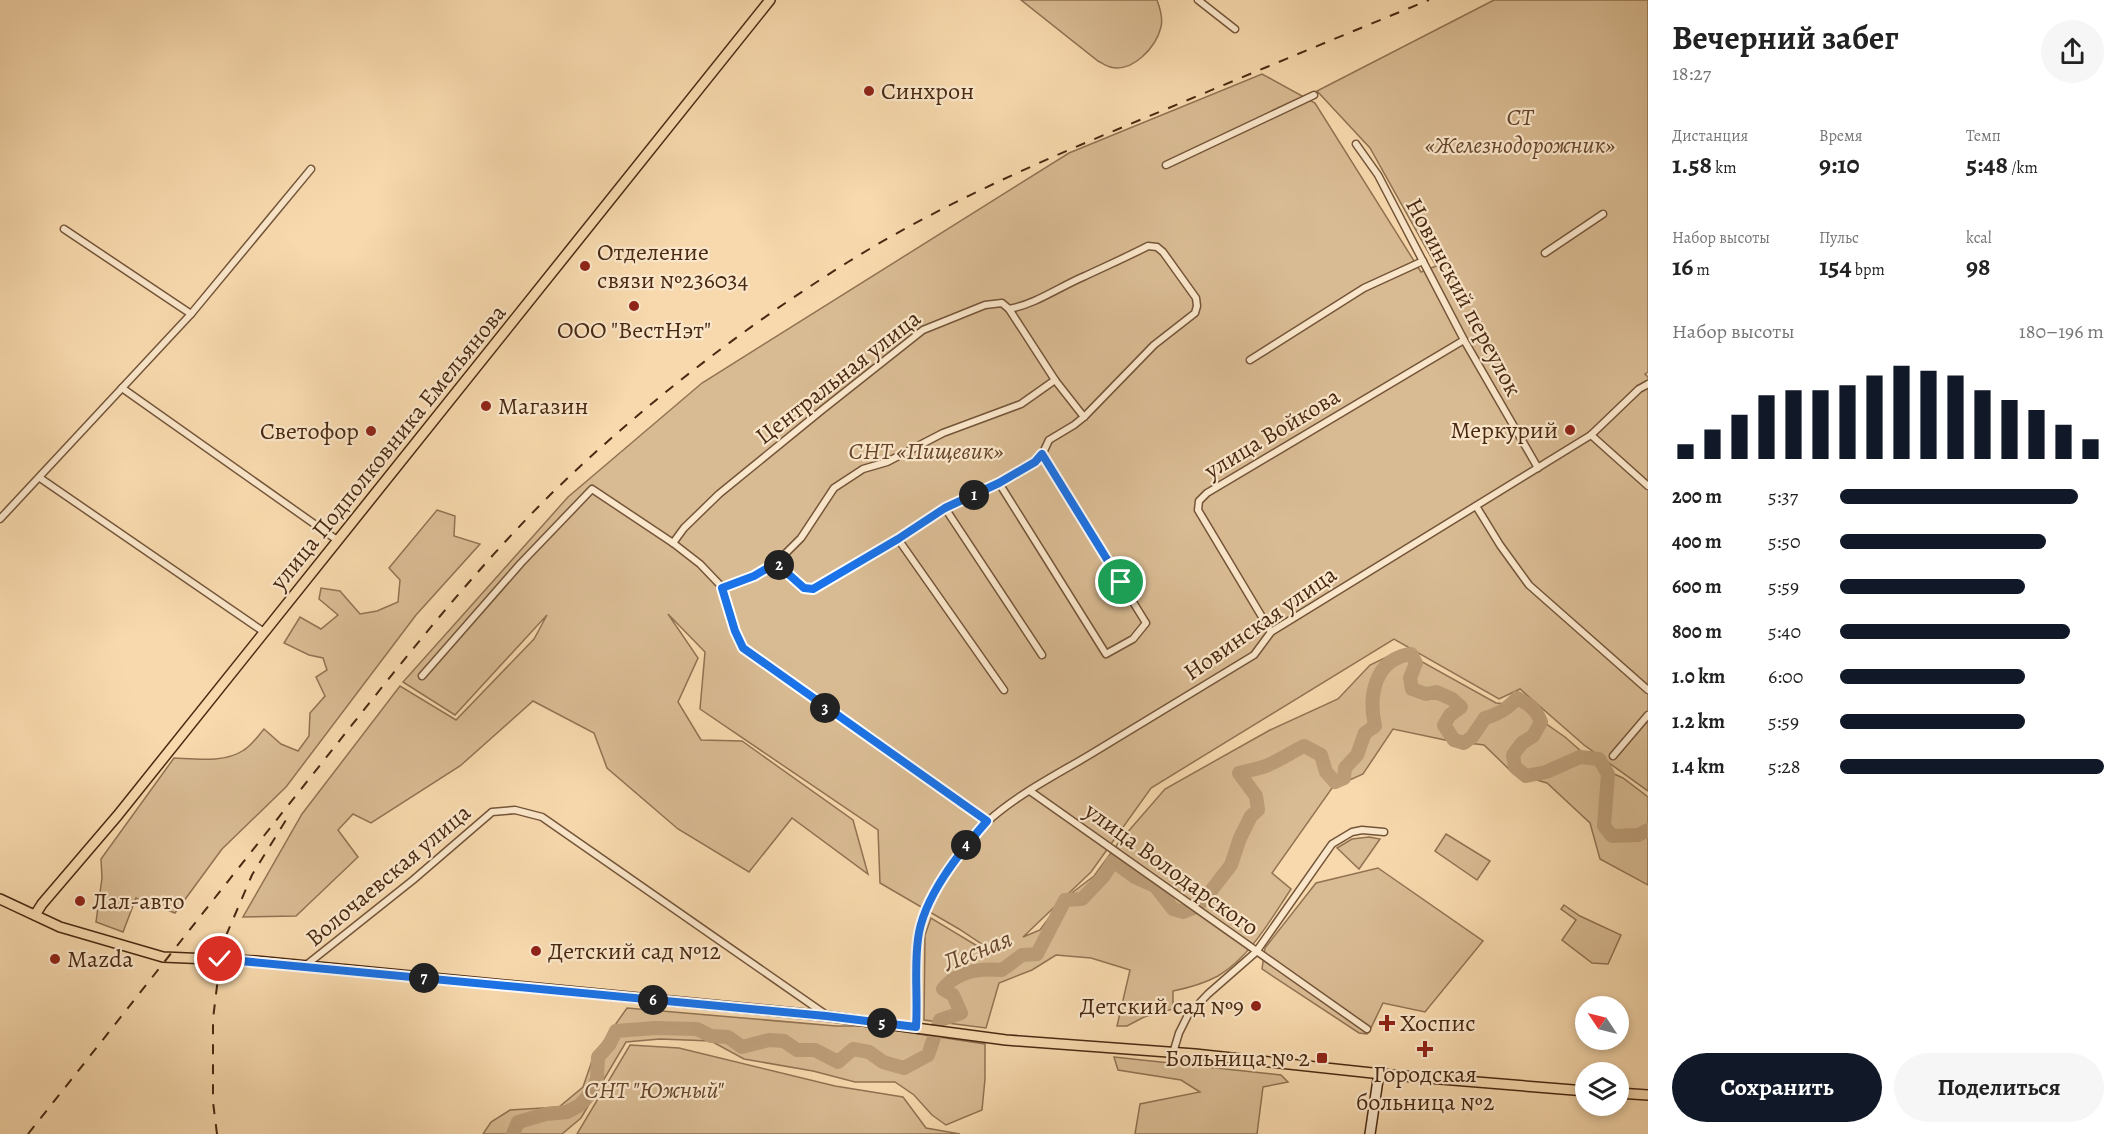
<!DOCTYPE html>
<html lang="ru">
<meta charset="utf-8">
<style>
:root{--surface:#fff;--page:#f6f6f6;--text:#222;--muted:#767676;--accent:#111827}
body{margin:0;font-family:Alegreya,serif;background:var(--page);color:var(--text);height:100vh;display:flex;flex-direction:column;font-size:22px;white-space:nowrap}
*{box-sizing:border-box;margin:0}
p{font-size:20px;color:var(--muted)}
.icon{flex:none;width:33px;height:33px;fill:none;stroke:currentColor;stroke-width:2;stroke-linecap:round;stroke-linejoin:round}
.map{position:relative;flex:1;overflow:hidden}
.side{display:flex;flex-direction:column;background:var(--surface);width:480px}
.side>*{flex:none}
.needle{width:39px;rotate:305deg}
.tools{position:absolute;left:1575px;top:996px;display:grid;gap:12px}
.tools a{display:grid;place-items:center;width:54px;height:54px;border-radius:50%;background:var(--surface);box-shadow:0 3px 9px #0003;font-size:30px}
.pin{position:absolute;display:grid;place-items:center;width:51px;height:51px;color:#fff;margin:-26px;border:3px solid #fff;border-radius:50%;box-shadow:0 2px 6px #0007}
.km{position:absolute;width:30px;height:30px;margin:-15px;border-radius:50%;background:#222;color:#fff;font-size:16px;line-height:30px;text-align:center}
.round{display:grid;place-items:center;flex:none;width:63px;height:63px;border-radius:32px;background:var(--page)}
.overview{display:flex;align-items:center;justify-content:space-between;height:102px;padding:0 24px}
h1{font-size:33px;font-weight:700;line-height:45px}
.figures{display:grid;grid-template-columns:repeat(3,1fr);gap:9px;height:102px;padding:6px 24px}
.figures div{display:grid;align-content:center}
.figures b{font-size:26px;font-weight:700}
.figures small{font-size:16px;font-weight:400}
.figures p{font-size:16px}
.chart{height:168px;padding:12px 24px}
.chart p{display:flex;justify-content:space-between}
.chart svg{width:100%;height:108px;margin-top:6px;stroke:var(--accent);stroke-width:6}
.button{display:flex;gap:12px;margin-top:auto;padding:12px 24px}
.button a{flex:1;height:69px;border-radius:36px;background:var(--accent);color:#fff;font-size:24px;font-weight:700;line-height:69px;text-align:center}
.button a+a{background:var(--page);color:var(--text)}
ul{padding:0 24px;list-style:none;font-size:20px}
li{display:grid;grid-template-columns:96px 72px 1fr;align-items:center;height:45px}
li i{height:15px;border-radius:8px;background:var(--accent)}
main{display:flex;flex:1;min-height:0}
.map>svg:first-child{display:block}
.green{fill:#d9bb93;stroke:#917252;stroke-width:1.5}
.lines{fill:none;stroke-linecap:round;stroke-linejoin:round}
.river{stroke:#bc9d78;stroke-width:14}
.minor-casing{stroke:#745539;stroke-width:9}
.secondary-casing{stroke:#492912;stroke-width:12}
.primary-casing{stroke:#492912;stroke-width:12}
.minor{stroke:#fae6ca;stroke-width:6}
.secondary{stroke:#fae6ca;stroke-width:9}
.primary{stroke:#f7d9ad;stroke-width:9}
.rail{stroke:#492912;stroke-width:2;stroke-dasharray:10 10;stroke-linecap:butt}
.route-casing{stroke:#fff;stroke-width:12}
.route{stroke:#1a73e8;stroke-width:8}
.poi-dot{fill:#8f2418;stroke:#fae6ca;stroke-width:2}
.labels{text-anchor:middle;stroke-width:4.5;stroke-linejoin:round;paint-order:stroke}
.poi-label{font-size:24px;fill:#492912;stroke:#fae6ca;text-anchor:start}
.park-label{font-size:24px;font-style:italic;fill:#66462c;stroke:#fae6ca}
.street-label{font-size:24px;fill:#492912;stroke:#fae6ca}
.water-label{font-size:26px;font-style:italic;fill:#66462c;stroke:#fae6ca}
</style>
<main>
<div class="map">
<svg width="1648" height="1134" viewBox="0 0 1648 1134">
<rect width="100%" height="100%" fill="#f7d9ad"/>
<filter id="stains"><feTurbulence type="fractalNoise" baseFrequency=".00333" numOctaves="4"/><feColorMatrix values="0 0 0 0 .2 0 0 0 0 .09 0 0 0 0 .02 0 0 0 .5 -.17"/></filter>
<radialGradient id="worn" r=".72"><stop offset=".6" stop-color="#630" stop-opacity="0"/><stop offset="1" stop-color="#630" stop-opacity=".3"/></radialGradient>
<g class="green">
<path d="M1021,0H1157C1160,8 1163,19 1161,27C1156,47 1133,73 1110,67C1106,66 1102,63 1098,61Z"/>
<path d="M1494,0H1648V372L1645,374L1648,377V791L1584,745L1520,689L1499,699L1394,639L1151,788L1091,872L1023,937L1040,930L1054,911L1073,892L1094,876L1119,842L1165,789L1270,730L1338,699L1370,665L1401,650L1496,703L1519,705L1565,737L1599,767L1623,778L1648,797V885L1600,859L1590,823L1547,783L1513,773L1484,745L1445,740L1393,729L1363,774L1332,788L1272,873L1291,889C1271,919 1250,957 1218,976C1205,983 1188,988 1173,991V1009L1144,1017L1127,1026H1117L1130,970L1091,958L1056,955L1032,970L999,983L986,1028L924,1020L925,935L931,918L989,953L992,951L959,929L880,883L878,830L700,709L705,652L668,614L698,658L678,702L701,740L742,741L853,820L868,874L792,818L749,872L678,829L607,768L594,733L533,701L460,766L371,823L353,814L338,830L358,857L296,916L243,917L302,814L400,686L456,720L534,639L547,615L455,715L403,682L568,497L702,383L1069,153L1262,74L1315,103L1421,272L1436,266L1370,148L1317,91Z"/>
<path d="M437,510L455,516L454,536L480,544L416,615L286,787L222,849L175,913L136,898L123,932L96,922L102,878L101,859L174,758C196,759 225,763 244,750C252,745 258,736 264,729L281,744L298,751L309,736L310,713L325,696L316,677L327,670L323,658L309,655L284,643L300,617L321,629L338,615L319,599L321,588L340,591L360,614L377,611L398,602L400,580L389,568Z"/>
<polygon points="1446,834 1490,861 1477,880 1435,851"/>
<polygon points="1369,837 1380,839 1359,869 1337,848 1352,839"/>
<polygon points="1378,868 1483,941 1425,1012 1383,1003 1369,1032 1367,1034 1359,1033 1262,969 1265,948 1316,883"/>
<polygon points="1564,905 1580,916 1621,935 1608,964 1592,963 1562,940 1576,920 1561,909"/>
<polygon points="627,1008 836,1026 866,1026 985,1044 985,1079 982,1110 946,1125 932,1115 914,1095 895,1082 855,1082 813,1071 744,1059 711,1041 660,1039 626,1042 581,1118 562,1134 483,1134 491,1122 510,1110 559,1107 583,1087 594,1055"/>
<polygon points="630,1045 679,1048 835,1086 903,1097 926,1128 960,1134 577,1134"/>
<polygon points="1114,1057 1281,1075 1288,1082 1263,1087 1257,1134 1135,1134 1140,1104 1200,1092 1181,1080 1118,1070"/>
</g>
<g class="lines">
<path class="river" d="M513,1134L518,1122L546,1114L567,1112L580,1105L591,1093L597,1079L598,1057L609,1045L616,1031L656,1028L697,1029L711,1036L728,1037L742,1047L769,1040L784,1041L797,1050H815L838,1062L853,1049L869,1052L883,1062L904,1068L928,1055L940,1020L961,1013L953,995L943,989C957,971 980,968 1002,970L1022,955L1037,954L1065,900L1082,899L1104,876L1113,861L1135,877L1155,886L1173,909L1183,912L1196,907L1207,896L1231,865L1240,838L1251,816L1258,810L1256,796L1239,773C1248,770 1260,769 1268,765C1280,760 1292,752 1304,746L1321,755L1326,772L1335,782L1344,778L1345,768L1357,755L1365,733L1375,726C1368,695 1375,659 1411,654L1416,663L1410,678L1412,689L1426,694L1436,692L1452,699L1461,707L1450,715L1444,725L1454,740L1464,743L1472,737L1485,718C1499,714 1507,709 1517,698C1529,704 1536,709 1541,722L1533,736L1522,743L1513,755L1515,767L1526,776L1546,772L1580,757L1599,759L1608,774L1604,826L1612,836L1638,835L1648,830"/>
<g class="minor-casing">
<g id="minor">
<polyline points="1198,0 1235,29"/>
<polyline points="1356,144 1378,175 1464,340 1538,468"/>
<polyline points="1166,165 1314,95"/>
<polyline points="64,229 191,314"/>
<polyline points="1545,253 1603,214"/>
<polyline points="1250,360 1364,288 1423,261"/>
<polyline points="122,388 337,540"/>
<polyline points="1591,435 1648,486"/>
<polyline points="40,478 264,632"/>
<polyline points="999,483 1106,654 1133,639 1146,623 1042,455"/>
<polyline points="1476,506 1500,545 1529,585 1648,690"/>
<polyline points="945,508 1042,655"/>
<polyline points="0,519 191,314 311,169"/>
<polyline points="898,539 1004,690"/>
<polyline points="673,543 684,528 719,494 822,410 923,330 985,305 1002,303 1009,309 1055,380 1084,417"/>
<path d="M776,563L804,588L813,589L898,539L945,508L999,483L1035,462L1042,455L1049,440L1074,425L1084,417L1154,345L1195,313L1197,306L1196,298L1163,252L1157,247L1148,246C1127,257 1106,266 1085,276C1059,287 1036,304 1009,309"/>
<polyline points="722,587 754,577 776,563 801,538 834,488 863,469 887,462 943,433 1021,404 1055,380"/>
<polyline points="1271,632 1198,510 1199,501 1207,493 1464,340"/>
<polyline points="422,676 521,563 592,489 673,543 700,564 722,587 735,631 743,648 987,821"/>
<polyline points="1613,756 1648,715"/>
<polyline points="1030,791 1367,1029"/>
<polyline points="305,966 413,880 492,812 515,810 542,817 825,1014"/>
<path d="M916,1027C918,991 912,954 923,919C931,890 965,840 988,821C1018,794 1056,775 1091,754C1145,721 1199,688 1254,655L1271,632L1591,435L1639,389L1648,384"/>
<polyline points="1173,1053 1179,1033 1188,1015 1208,994 1256,952 1332,844 1352,832 1362,830 1384,832"/>
</g>
</g>
<g class="secondary-casing">
<polyline id="secondary" points="1370,1134 1379,1073"/>
</g>
<g class="primary-casing">
<g id="primary">
<polyline points="0,899 60,927 163,957 256,961 826,1016 1006,1040 1195,1054 1391,1075 1586,1091"/>
<polyline points="35,915 42,904 118,815 770,0"/>
<polyline points="1618,1093 1648,1095"/>
</g>
</g>
<use href="#minor" class="minor"/>
<use href="#secondary" class="secondary"/>
<use href="#primary" class="primary"/>
<g class="rail">
<path d="M28,1134C126,1011 223,887 321,764C394,672 466,579 549,496C639,408 741,329 848,262C948,200 1055,155 1164,110C1252,73 1341,36 1429,0"/>
<polyline points="217,1134 213,1102 213,1019 222,945 252,875 286,820"/>
</g>
</g>
<g class="lines">
<g class="route-casing">
<path id="route" d="M220,959L826,1016L916,1027C918,998 914,969 918,939C923,897 960,852 987,821L743,648L735,631L722,588L754,576L776,563L804,588L813,589L898,539L945,508L999,483L1035,462L1042,454L1121,582"/>
</g>
<use href="#route" class="route"/>
</g>
<g class="poi-dot">
<circle cx="869" cy="91" r="6"/>
<circle cx="585" cy="266" r="6"/>
<circle cx="634" cy="306" r="6"/>
<circle cx="486" cy="406" r="6"/>
<circle cx="1570" cy="430" r="6"/>
<circle cx="371" cy="431" r="6"/>
<circle cx="80" cy="901" r="6"/>
<circle cx="536" cy="951" r="6"/>
<circle cx="55" cy="959" r="6"/>
<circle cx="1256" cy="1006" r="6"/>
<path d="M1384 1014h6v6h6v6h-6v6h-6v-6h-6v-6h6z"/>
<path d="M1422 1040h6v6h6v6h-6v6h-6v-6h-6v-6h6z"/>
<rect x="1316" y="1052" width="12" height="12" rx="3"/>
</g>
<g class="labels">
<g class="poi-label">
<text x="881" y="99">Синхрон</text>
<text x="597" y="260">Отделение<tspan x="597" dy="28">связи №236034</tspan></text>
<text x="634" y="338" text-anchor="middle">ООО "ВестНэт"</text>
<text x="498" y="414">Магазин</text>
<text x="1558" y="438" text-anchor="end">Меркурий</text>
<text x="359" y="439" text-anchor="end">Светофор</text>
<text x="92" y="909">Лал-авто</text>
<text x="548" y="959">Детский сад №12</text>
<text x="67" y="967">Mazda</text>
<text x="1244" y="1014" text-anchor="end">Детский сад №9</text>
<text x="1400" y="1031">Хоспис</text>
<text x="1310" y="1066" text-anchor="end">Больница № 2</text>
<text x="1425" y="1082" text-anchor="middle">Городская<tspan x="1425" dy="28">больница №2</tspan></text>
</g>
<g class="park-label">
<text x="1520" y="125">СТ<tspan x="1520" dy="28">«Железнодорожник»</tspan></text>
<text x="926" y="459">СНТ «Пищевик»</text>
<text x="654" y="1098">СНТ "Южный"</text>
</g>
<g class="street-label">
<text transform="translate(1464 297) rotate(62)" y="8">Новинский переулок</text>
<text transform="translate(838 377) rotate(-38)" y="8">Центральная улица</text>
<text transform="translate(1272 433) rotate(-31)" y="8">улица Войкова</text>
<text transform="translate(388 447) rotate(-51)" y="8">улица Подполковника Емельянова</text>
<text transform="translate(1260 623) rotate(-35)" y="8">Новинская улица</text>
<text transform="translate(1172 869) rotate(36)" y="8">улица Володарского</text>
<text transform="translate(388 875) rotate(-40)" y="8">Волочаевская улица</text>
</g>
<g class="water-label">
<text transform="translate(977 950) rotate(-22)" y="9">Лесная</text>
</g>
</g>
<rect width="100%" height="100%" filter="url(#stains)"/>
<rect width="100%" height="100%" fill="url(#worn)"/>
</svg>
<div class="tools">
<a><svg class="needle" viewBox="-14 -14 28 28"><path d="M0-13l5 13h-10z" fill="#e53935"/><path d="M0 13l5-13h-10z" fill="#767676"/></svg></a>
<a><svg class="icon" aria-label="layers" viewBox="0 0 24 24"><path d="M12 4l9 5-9 5-9-5zM3 14l9 5 9-5"/></svg></a>
</div>
<div class="pin" style="left:1121px;top:582px;background:#1e9e55"><svg class="icon" aria-label="arrive" viewBox="0 0 24 24"><path d="M6 21V4h12l-3 4 3 4H6"/></svg></div>
<div class="pin" style="left:220px;top:959px;background:#d93025"><svg class="icon" aria-label="check" viewBox="0 0 24 24"><path d="M5 12l5 5 9-10"/></svg></div>
<b class="km" style="left:974px;top:495px">1</b>
<b class="km" style="left:779px;top:565px">2</b>
<b class="km" style="left:825px;top:708px">3</b>
<b class="km" style="left:966px;top:845px">4</b>
<b class="km" style="left:882px;top:1023px">5</b>
<b class="km" style="left:653px;top:1000px">6</b>
<b class="km" style="left:424px;top:978px">7</b>
</div>
<section class="side">
<div class="overview"><div><h1>Вечерний забег</h1><p>18:27</p></div><a class="round"><svg class="icon" aria-label="share" viewBox="0 0 24 24"><path d="M12 15V3M7 8l5-5 5 5M5 13v7h14v-7"/></svg></a></div>
<div class="figures">
<div><p>Дистанция</p><b>1.58<small> km</small></b></div>
<div><p>Время</p><b>9:10</b></div>
<div><p>Темп</p><b>5:48<small> /km</small></b></div>
</div>
<div class="figures">
<div><p>Набор высоты</p><b>16<small> m</small></b></div>
<div><p>Пульс</p><b>154<small> bpm</small></b></div>
<div><p>kcal</p><b>98</b></div>
</div>
<div class="chart"><p><span>Набор высоты</span>180–196 m</p>
<svg viewBox="0 0 160 44" preserveAspectRatio="none"><path d="M5 44V38M15 44V32M25 44V26M35 44V18M45 44V16M55 44V16M65 44V14M75 44V10M85 44V6M95 44V8M105 44V10M115 44V16M125 44V20M135 44V24M145 44V30M155 44V36"/></svg>
</div>
<ul>
<li><b>200 m</b>5:37<i style="width:90%"></i></li>
<li><b>400 m</b>5:50<i style="width:78%"></i></li>
<li><b>600 m</b>5:59<i style="width:70%"></i></li>
<li><b>800 m</b>5:40<i style="width:87%"></i></li>
<li><b>1.0 km</b>6:00<i style="width:70%"></i></li>
<li><b>1.2 km</b>5:59<i style="width:70%"></i></li>
<li><b>1.4 km</b>5:28<i style="width:100%"></i></li>
</ul>
<div class="button"><a>Сохранить</a><a>Поделиться</a></div>
</section>
</main>
